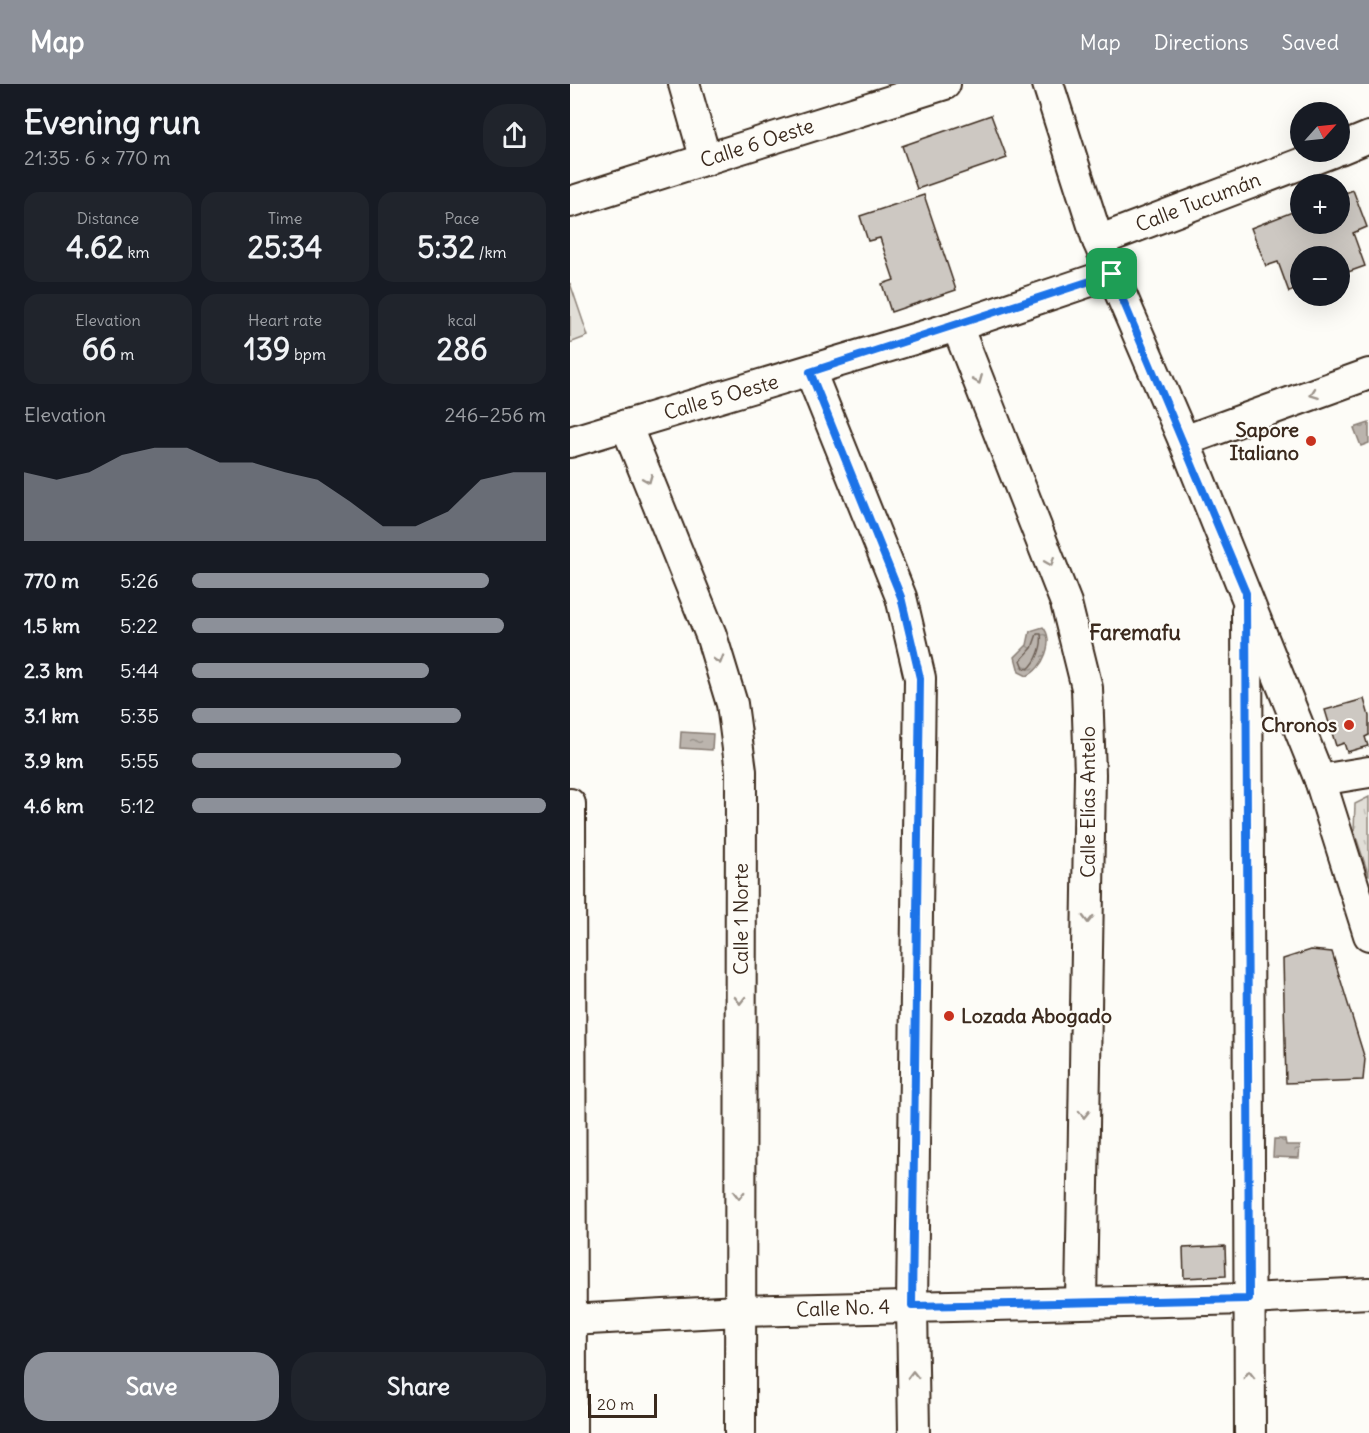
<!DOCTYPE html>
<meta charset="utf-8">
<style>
:root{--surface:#171b24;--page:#20242c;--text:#f1f3f6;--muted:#9ea1a6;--accent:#8c9099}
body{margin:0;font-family:Delius,sans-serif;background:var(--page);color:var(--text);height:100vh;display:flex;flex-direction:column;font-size:22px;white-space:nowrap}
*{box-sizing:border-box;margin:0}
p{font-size:20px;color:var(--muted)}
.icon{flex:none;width:33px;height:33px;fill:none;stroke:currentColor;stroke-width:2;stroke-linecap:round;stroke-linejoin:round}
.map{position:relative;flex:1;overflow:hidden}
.side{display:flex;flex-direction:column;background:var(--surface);width:570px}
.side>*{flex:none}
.needle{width:39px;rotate:63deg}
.controls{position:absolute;left:720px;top:18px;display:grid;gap:12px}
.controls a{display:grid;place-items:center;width:60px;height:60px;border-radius:50%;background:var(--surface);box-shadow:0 6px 24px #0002;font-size:30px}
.scale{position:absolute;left:18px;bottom:15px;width:69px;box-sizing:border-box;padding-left:6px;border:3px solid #3b2a1e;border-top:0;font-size:16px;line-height:21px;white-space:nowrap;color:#3b2a1e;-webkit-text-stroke:4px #fdfcf7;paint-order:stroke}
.pin{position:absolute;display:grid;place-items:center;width:51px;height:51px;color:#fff;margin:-26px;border-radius:12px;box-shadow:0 3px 9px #0006}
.round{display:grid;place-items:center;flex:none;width:63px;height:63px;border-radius:24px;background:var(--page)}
.summary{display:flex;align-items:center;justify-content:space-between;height:102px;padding:0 24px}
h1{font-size:33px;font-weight:700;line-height:45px}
.stats{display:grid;grid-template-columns:repeat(3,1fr);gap:9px;height:102px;padding:6px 24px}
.stats div{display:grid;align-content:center;border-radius:15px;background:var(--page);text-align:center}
.stats b{font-size:30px;font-weight:700}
.stats small{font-size:16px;font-weight:400}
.stats p{font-size:16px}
.chart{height:168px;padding:12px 24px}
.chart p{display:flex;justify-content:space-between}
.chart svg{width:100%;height:108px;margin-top:6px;fill:var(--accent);opacity:.7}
.cta{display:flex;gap:12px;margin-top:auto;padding:12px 24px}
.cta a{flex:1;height:69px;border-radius:24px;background:var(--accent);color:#fff;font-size:24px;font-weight:700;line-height:69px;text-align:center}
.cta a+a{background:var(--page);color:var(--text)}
ul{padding:0 24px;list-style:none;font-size:20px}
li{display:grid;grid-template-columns:96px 72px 1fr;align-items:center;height:45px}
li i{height:15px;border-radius:8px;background:var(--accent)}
header{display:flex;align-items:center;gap:36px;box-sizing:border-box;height:84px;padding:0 30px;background:var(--accent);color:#fff}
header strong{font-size:28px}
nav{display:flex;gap:33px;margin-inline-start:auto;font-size:21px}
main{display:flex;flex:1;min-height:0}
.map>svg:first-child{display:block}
.grass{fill:url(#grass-tufts);stroke:#8e847a;stroke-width:1.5}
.pitch{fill:#e1ded7;stroke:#8e847a;stroke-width:1.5}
.water{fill:url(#water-ripples);stroke:#887d74;stroke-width:1.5}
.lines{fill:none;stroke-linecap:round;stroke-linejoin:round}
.shore{stroke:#6e6157;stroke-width:1.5}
.building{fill:#cdc8c2;stroke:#3b2a1e;stroke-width:1.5}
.minor-casing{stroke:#3b2a1e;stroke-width:34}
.minor{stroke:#fdfcf7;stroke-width:30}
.oneway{stroke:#9c938a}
.route-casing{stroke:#fff;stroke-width:12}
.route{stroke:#1a73e8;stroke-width:8}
.poi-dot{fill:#c8321e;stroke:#fdfcf7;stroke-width:2}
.labels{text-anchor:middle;stroke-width:4.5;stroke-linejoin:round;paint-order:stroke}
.street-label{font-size:20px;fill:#3b2a1e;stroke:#fdfcf7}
.poi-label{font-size:20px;font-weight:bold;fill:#3b2a1e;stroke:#fdfcf7;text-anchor:end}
.neighbourhood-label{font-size:21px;font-weight:bold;fill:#3b2a1e;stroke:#fdfcf7}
</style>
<header>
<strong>Map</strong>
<nav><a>Map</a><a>Directions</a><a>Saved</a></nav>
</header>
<main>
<section class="side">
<div class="summary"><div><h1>Evening run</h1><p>21:35 · 6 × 770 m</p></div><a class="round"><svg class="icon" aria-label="share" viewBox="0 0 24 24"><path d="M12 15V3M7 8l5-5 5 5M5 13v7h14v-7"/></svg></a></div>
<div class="stats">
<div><p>Distance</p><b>4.62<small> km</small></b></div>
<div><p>Time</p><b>25:34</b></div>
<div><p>Pace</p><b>5:32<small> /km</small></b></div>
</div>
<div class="stats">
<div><p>Elevation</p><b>66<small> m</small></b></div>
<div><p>Heart rate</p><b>139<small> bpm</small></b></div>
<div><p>kcal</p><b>286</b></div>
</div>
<div class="chart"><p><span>Elevation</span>246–256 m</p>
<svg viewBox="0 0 160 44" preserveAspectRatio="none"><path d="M0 44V16L10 19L20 16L30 9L40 6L50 6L60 12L70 12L80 16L90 19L100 28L110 38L120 38L130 32L140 19L150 16L160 16V44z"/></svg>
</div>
<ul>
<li><b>770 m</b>5:26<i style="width:84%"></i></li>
<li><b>1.5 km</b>5:22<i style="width:88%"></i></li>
<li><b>2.3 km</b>5:44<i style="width:67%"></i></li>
<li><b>3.1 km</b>5:35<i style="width:76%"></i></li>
<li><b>3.9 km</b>5:55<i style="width:59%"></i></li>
<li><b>4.6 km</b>5:12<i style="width:100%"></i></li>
</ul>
<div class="cta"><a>Save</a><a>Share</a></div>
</section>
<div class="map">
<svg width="799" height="1349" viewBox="0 0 799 1349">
<defs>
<pattern id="grass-tufts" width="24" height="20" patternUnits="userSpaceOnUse" patternTransform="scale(1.5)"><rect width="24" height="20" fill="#e1ded7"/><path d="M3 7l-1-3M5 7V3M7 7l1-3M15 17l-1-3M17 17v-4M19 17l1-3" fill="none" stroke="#c2bfb8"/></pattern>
<pattern id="water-ripples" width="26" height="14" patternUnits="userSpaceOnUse" patternTransform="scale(1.5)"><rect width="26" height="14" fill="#bbb4ad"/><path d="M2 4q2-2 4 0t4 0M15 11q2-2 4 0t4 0" fill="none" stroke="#99938c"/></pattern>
</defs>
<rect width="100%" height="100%" fill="#fdfcf7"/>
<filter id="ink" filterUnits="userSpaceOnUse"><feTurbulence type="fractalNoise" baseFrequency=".0167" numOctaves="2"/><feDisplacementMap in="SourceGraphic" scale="12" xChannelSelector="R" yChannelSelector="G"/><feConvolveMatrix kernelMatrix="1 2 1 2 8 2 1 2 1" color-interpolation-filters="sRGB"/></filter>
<g filter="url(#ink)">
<polygon class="grass" points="799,713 799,792 784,747 785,720"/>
<polygon class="pitch" points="0,199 18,252 0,259"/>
<g class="water">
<polygon points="799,339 799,359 791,362 784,344"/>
<path d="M473,543C485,557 473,585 457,592L449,588L445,573L457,561L460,547Z"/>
<polygon points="111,648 143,650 142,666 110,664"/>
<polygon points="704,1055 715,1055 716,1061 730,1061 729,1074 703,1073"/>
</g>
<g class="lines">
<path class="shore" d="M471,550C473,561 467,578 458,585L454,584L451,576L462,564L467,550Z"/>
</g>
<g class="building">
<polygon points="421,31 437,74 347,105 332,62"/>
<polygon points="783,106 797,143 783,149 795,182 770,191 770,172 730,172 730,204 719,208 708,178 696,182 681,144 730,125 730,140 770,140 770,111"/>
<polygon points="354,111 386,206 321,228 312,200 324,196 310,154 298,157 290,132"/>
<polygon points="794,615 799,632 799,651 795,653 798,662 777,668 774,659 766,662 755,626"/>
<polygon points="741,866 762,868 795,975 793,996 716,999 713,875"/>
<polygon points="655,1162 656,1192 614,1194 613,1164"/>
</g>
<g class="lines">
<g class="minor-casing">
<g id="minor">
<polyline points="114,0 136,76"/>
<polyline points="478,0 528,157 614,357 750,696 799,851"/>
<polyline points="770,65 799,53"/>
<polyline points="0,118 375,0"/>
<polyline points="528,157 762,68"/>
<polyline points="387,242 496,519 517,604 520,690 511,1218"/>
<polyline points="240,287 331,513 350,594 342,1222 344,1349"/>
<polyline points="56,341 141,551 162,620 171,687 170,1349"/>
<polyline points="614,357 799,290"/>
<polyline points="0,358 387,242 541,190"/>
<polyline points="677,527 680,1349"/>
<polyline points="750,696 799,688"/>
<polyline points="0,720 1,1349"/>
<polyline points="0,1236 169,1227 679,1215 799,1209"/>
</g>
</g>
<use href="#minor" class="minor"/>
</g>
<defs><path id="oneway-chevron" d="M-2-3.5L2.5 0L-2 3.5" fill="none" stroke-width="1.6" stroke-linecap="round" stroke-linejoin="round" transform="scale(1.5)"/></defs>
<g class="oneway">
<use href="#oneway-chevron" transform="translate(408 296) rotate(68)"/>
<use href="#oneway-chevron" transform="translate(744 310) rotate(160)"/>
<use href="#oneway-chevron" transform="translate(78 395) rotate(68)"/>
<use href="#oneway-chevron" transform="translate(480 478) rotate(68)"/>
<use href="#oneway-chevron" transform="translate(149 576) rotate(73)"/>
<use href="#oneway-chevron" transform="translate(518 835) rotate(91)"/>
<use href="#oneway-chevron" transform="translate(170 916) rotate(90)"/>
<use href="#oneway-chevron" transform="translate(514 1030) rotate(91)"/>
<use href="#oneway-chevron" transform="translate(169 1111) rotate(90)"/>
<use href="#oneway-chevron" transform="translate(343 1291) rotate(-91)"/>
<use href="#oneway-chevron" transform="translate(679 1291) rotate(-90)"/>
</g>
</g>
<g class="lines" filter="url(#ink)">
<g class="route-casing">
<polygon id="route" points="542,190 676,509 679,1215 342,1222 350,594 331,513 240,288"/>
</g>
<use href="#route" class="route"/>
</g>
<g class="poi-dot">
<circle cx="741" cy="357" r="6"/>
<circle cx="779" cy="641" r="6"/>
<circle cx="379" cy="932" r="6"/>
</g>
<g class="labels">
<g class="street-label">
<text transform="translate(187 59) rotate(-18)" y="7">Calle 6 Oeste</text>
<text transform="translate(628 118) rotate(-21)" y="7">Calle Tucumán</text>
<text transform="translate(151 313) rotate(-16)" y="7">Calle 5 Oeste</text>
<text transform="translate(518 718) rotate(-90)" y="7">Calle Elías Antelo</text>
<text transform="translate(171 835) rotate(-90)" y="7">Calle 1 Norte</text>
<text transform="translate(273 1224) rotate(-2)" y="7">Calle No. 4</text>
</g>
<g class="poi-label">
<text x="729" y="353">Sapore<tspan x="729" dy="23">Italiano</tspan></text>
<text x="767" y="648">Chronos</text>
<text x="391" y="939" text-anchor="start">Lozada Abogado</text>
</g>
<g class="neighbourhood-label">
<text x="565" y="556">Faremafu</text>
</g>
</g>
</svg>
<div class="controls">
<a><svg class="needle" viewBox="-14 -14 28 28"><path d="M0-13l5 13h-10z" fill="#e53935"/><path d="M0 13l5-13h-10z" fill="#9ea1a6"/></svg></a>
<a>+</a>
<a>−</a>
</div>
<div class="scale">20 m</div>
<div class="pin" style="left:542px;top:190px;background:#1e9e55"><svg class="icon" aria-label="arrive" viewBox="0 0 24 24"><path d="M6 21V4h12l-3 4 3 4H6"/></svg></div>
</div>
</main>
